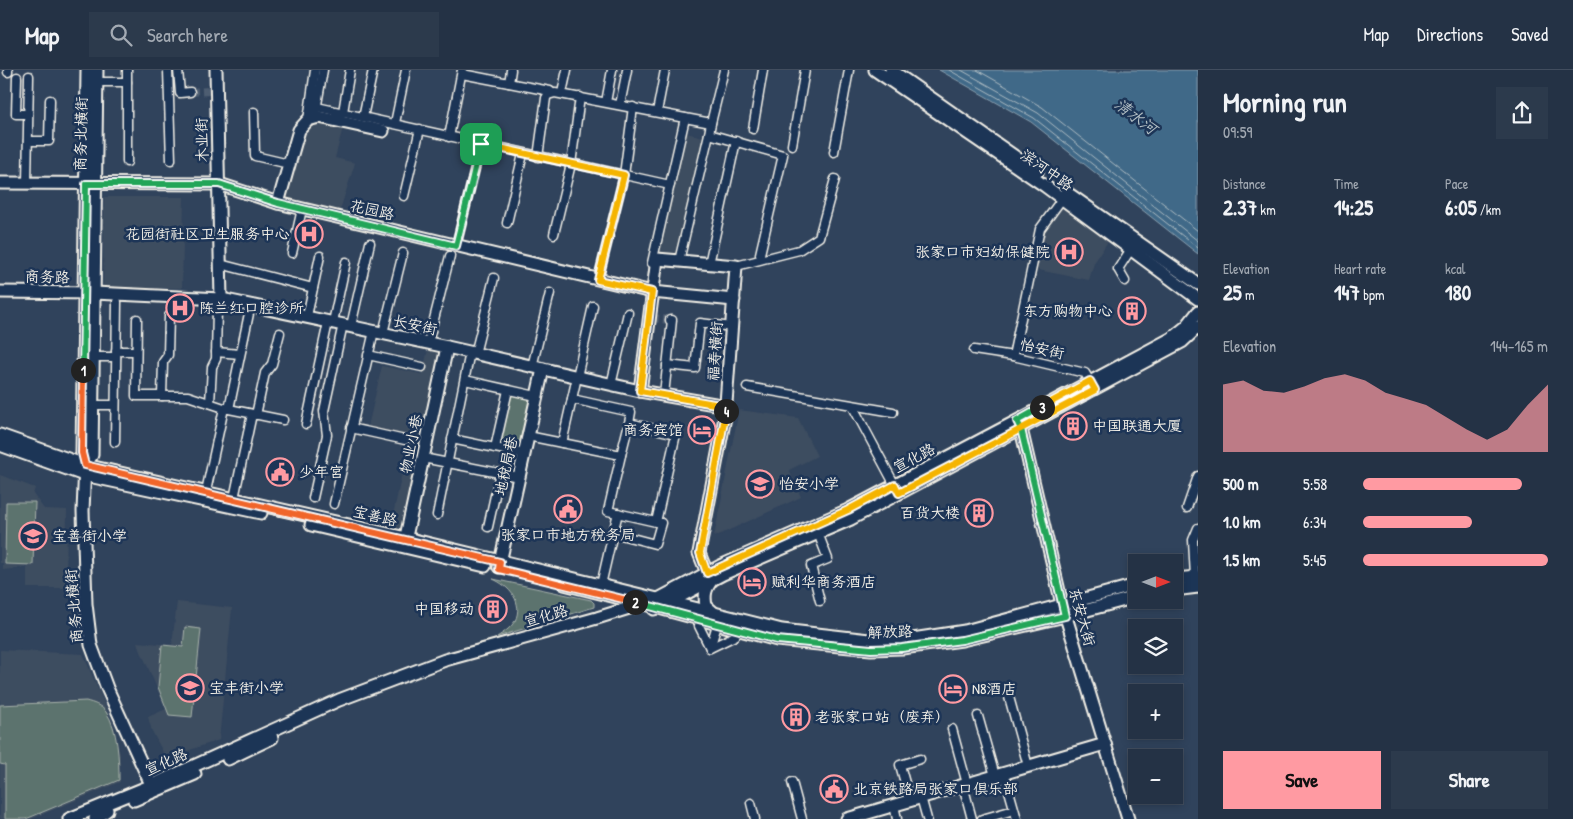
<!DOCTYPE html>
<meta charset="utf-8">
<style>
:root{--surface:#243245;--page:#2c3a4c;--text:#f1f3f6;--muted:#a3aab3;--line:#414d5e;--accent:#ff9aa2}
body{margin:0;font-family:"Patrick Hand","LXGW WenKai TC",sans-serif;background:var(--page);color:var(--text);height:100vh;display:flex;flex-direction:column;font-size:19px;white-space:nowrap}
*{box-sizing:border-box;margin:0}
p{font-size:16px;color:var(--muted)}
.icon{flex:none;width:28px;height:28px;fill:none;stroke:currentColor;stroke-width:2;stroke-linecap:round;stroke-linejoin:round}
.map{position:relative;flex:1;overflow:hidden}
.panel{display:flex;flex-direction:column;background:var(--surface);width:375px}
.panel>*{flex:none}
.needle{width:32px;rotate:90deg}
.buttons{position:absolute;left:1128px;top:484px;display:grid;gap:10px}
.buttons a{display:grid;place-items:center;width:55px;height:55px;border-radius:0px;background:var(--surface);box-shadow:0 2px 8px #0003,0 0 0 1px var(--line);font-size:25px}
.pin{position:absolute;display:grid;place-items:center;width:42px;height:42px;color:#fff;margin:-21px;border-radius:10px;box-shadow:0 2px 8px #0006}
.km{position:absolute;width:25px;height:25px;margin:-12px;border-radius:50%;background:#222;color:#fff;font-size:14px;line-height:25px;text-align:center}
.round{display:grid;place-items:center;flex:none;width:52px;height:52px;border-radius:0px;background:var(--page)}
.summary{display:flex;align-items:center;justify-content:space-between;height:85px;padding:0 25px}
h1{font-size:28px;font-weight:800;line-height:38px}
.metrics{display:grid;grid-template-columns:repeat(3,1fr);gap:8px;height:85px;padding:5px 25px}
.metrics div{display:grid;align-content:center}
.metrics b{font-size:21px;font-weight:800}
.metrics small{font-size:14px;font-weight:400}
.metrics p{font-size:14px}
.chart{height:140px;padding:10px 25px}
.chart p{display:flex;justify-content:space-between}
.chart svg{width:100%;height:90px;margin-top:5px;fill:var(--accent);opacity:.7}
.button{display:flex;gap:10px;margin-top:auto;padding:10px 25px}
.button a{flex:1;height:58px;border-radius:0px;background:var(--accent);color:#111;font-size:20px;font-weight:800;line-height:58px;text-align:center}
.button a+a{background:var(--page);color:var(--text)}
ul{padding:0 25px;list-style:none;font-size:16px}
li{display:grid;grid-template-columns:80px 60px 1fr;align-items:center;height:38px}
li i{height:12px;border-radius:6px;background:var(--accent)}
header{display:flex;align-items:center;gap:30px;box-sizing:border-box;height:70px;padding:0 25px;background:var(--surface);border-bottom:1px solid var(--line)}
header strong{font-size:24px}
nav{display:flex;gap:28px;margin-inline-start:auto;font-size:18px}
.search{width:350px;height:45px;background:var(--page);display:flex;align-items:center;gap:12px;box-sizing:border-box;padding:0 18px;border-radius:0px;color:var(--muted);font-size:19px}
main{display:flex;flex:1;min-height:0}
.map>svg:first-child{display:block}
.built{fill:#3e4d60}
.green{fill:#5c736e;stroke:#a8b2ab}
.water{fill:#416988;stroke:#899fae}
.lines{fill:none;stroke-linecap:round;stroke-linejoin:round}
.shore{stroke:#acbbc2;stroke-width:1}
.street-tunnel{stroke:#4d5d71;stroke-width:8;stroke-dasharray:8 4;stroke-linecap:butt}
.street-casing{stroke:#f4f1e8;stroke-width:11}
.secondary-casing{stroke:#f4f1e8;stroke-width:15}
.street{stroke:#1d3557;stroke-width:8}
.secondary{stroke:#1d3557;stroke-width:11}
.split-1-casing{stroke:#fff;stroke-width:10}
.split-2-casing{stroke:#fff;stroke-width:10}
.split-3-casing{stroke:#fff;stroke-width:10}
.split-4-casing{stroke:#fff;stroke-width:10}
.split-5-casing{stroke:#fff;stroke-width:10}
.split-1{stroke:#22a559;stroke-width:6}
.split-2{stroke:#f0652b;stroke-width:6}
.split-3{stroke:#22a559;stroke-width:6}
.split-4{stroke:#f5b400;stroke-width:6}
.split-5{stroke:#f5b400;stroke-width:6}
.labels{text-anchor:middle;stroke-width:5;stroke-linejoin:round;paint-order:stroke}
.street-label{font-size:15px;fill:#f4f1e8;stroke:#1d3557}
.poi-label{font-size:15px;fill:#f4f1e8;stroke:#1d3557;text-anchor:start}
.water-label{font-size:16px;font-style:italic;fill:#b5c1c6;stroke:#1d3557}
</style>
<header>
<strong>Map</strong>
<div class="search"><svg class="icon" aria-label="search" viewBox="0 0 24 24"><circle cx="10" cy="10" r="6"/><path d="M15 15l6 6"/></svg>Search here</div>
<nav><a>Map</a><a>Directions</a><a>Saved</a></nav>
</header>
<main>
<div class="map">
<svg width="1198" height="749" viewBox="0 0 1198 749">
<rect width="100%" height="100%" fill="#30435c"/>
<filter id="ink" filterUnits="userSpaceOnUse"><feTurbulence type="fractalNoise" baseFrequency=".02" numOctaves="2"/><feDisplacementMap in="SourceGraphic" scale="10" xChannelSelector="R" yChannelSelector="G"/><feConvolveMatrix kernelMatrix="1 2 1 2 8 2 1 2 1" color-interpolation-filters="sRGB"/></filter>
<g filter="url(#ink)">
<g class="built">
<polygon points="312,51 343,57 335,88 355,93 339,143 283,128 306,54"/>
<polygon points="686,63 703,67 675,186 659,182"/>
<polygon points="104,127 184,127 182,218 103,219"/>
<polygon points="1063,135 1108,171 1094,193 1089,210 1033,199 1042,160"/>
<polygon points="428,280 443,283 405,459 391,455 410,366 368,357 382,296 422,304"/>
<polygon points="739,340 798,348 817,386 789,400 801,427 714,467"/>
<polygon points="0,405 35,418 33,424 44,439 67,440 66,518 27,518 27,497 3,500 3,493 0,493"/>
<polygon points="177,532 232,538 219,670 166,688 152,661 148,647 166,639 137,572 172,575"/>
<polygon points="0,580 83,584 114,656 120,685 120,712 31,749 0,749"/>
</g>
<g class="green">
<polygon points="510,323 534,329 522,381 498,375"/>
<polygon points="6,432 35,432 33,495 5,494"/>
<path d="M493,509L591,530L594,533V537L497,567C503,563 511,558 515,551C524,532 509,516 493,509Z"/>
<polygon points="185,557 201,559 192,647 169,645 158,617 162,575 183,577"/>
<path d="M86,631C93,633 101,635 106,642C118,659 119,690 119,710L26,749H5V695L0,694V635Z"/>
</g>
<polygon class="water" points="939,0 1198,0 1198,184 1031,52"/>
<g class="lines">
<g class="shore">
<polyline points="949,0 1034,48 1198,178"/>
<polyline points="961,0 1038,43 1198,171"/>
<polyline points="977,0 1042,37 1198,161"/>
</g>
<g class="street-tunnel">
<polyline points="190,22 210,21"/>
<polyline points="651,248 670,250"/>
</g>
<g class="street-casing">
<g id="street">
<polyline points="168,0 171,90"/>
<polyline points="178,0 180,23 190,22"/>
<polyline points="8,2 8,0"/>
<polyline points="462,4 550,21 552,23"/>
<polyline points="17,7 16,44 28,44"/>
<polyline points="94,12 127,12"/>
<polyline points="509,13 511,0"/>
<polyline points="562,23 567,0"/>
<polyline points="606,32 612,0"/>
<polyline points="620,35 627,0"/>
<polyline points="317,37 670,115"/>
<polyline points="316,40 323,0"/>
<polyline points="254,42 255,86 289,94"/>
<polyline points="343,42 350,0"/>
<polyline points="657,42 665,0"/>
<polyline points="363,47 373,0"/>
<polyline points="308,50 315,0"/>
<polyline points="395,53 406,0"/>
<polyline points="711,53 724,0"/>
<polyline points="753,59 763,0"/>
<polyline points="449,67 462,0"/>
<polyline points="28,71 49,71 50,30"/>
<polyline points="792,75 805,0"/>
<polyline points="834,82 849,0"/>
<polyline points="538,87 546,28 548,25 555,23 711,53 709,64 783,85 760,184"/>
<polyline points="127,92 127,0"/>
<polyline points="27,113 29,6"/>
<polyline points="404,126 420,59"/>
<polyline points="507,153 523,84"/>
<polyline points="554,164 571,94 580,27"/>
<polyline points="456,176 481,74"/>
<polyline points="292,183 302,139"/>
<polyline points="679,191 709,64"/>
<polyline points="652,193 685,48"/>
<polyline points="220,194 313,218"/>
<polyline points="709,194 736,71"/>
<polyline points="736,196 799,180 819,167 835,109"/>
<polyline points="598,210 624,105 633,37"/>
<polyline points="1125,211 1118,199 1133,176"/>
<polyline points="307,246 320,186"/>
<polyline points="137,249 136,326 188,326 224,338 283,350"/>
<polyline points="333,252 346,192"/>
<polyline points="351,256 370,173"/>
<polyline points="383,263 403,183"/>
<polyline points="428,273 450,186"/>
<polyline points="974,280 1013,286 1085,303 1092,315"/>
<polyline points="116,281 136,281"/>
<polyline points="216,282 240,284"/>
<polyline points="475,284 494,208"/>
<polyline points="368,285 422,297"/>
<polyline points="1013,286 1040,159 1064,126"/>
<polyline points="91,287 116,287"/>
<polyline points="667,295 695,298 700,253 732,257"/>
<polyline points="532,297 550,223"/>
<polyline points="465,310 536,326"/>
<polyline points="611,315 628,243"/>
<polyline points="747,317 893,342"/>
<polyline points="664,325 672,250 670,250"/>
<polyline points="162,326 163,292 168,285 169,246"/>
<polyline points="572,329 631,342 629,353"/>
<polyline points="210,333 212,297 216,289 217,236"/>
<polyline points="90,335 115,335"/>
<polyline points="852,335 897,419"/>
<polyline points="229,339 251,234"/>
<polyline points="256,345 265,303 272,294 280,263"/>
<polyline points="306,354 327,257"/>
<polyline points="351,358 405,370"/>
<polyline points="528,366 621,385 629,353 676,364 656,452 661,453 655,474 613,463 601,515"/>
<polyline points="452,369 524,384"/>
<polyline points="115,372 117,232"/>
<polyline points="562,373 593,236"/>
<polyline points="495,378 508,320"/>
<polyline points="621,385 608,441 656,452"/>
<polyline points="423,388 519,407"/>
<polyline points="205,426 224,338"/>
<polyline points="313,428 327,365 324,341 343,254"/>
<polyline points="233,433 252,344"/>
<polyline points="334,434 374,261"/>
<polyline points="1187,438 1198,406"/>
<polyline points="437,445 470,282"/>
<polyline points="488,457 500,403"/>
<polyline points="613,463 618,443"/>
<polyline points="818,463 828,489 811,496 820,531"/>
<polyline points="1195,507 1193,470 1198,458"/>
<polyline points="699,556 710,578 735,566"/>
<polyline points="710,578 717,555"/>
<polyline points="1009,627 1028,696"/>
<polyline points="978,646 995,706"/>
<polyline points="952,659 967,714"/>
<polyline points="1004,703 1017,749"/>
<polyline points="792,712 802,749"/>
<polyline points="963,715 972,749"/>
<polyline points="921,727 927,749"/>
<polyline points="910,731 900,695 920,689"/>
<polyline points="751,733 755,749"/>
<polyline points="894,735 897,749"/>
<polyline points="982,749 1014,740"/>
</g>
</g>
<g class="secondary-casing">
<g id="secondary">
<polyline points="87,0 82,383 85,395 83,441 86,534 91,575 107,618 154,721"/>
<polyline points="216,0 221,229"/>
<polyline points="875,0 1045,116 1198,229"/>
<polyline points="891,0 1037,102"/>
<polyline points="0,113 219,114 278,133 652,222 734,230"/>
<polyline points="1066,122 1198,214"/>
<polyline points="278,133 299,60 308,50 319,47 383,61"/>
<polyline points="0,222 94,223 221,229 447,277 640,321 726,336"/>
<polyline points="640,321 657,189 736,196 725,347 699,483 707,503"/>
<polyline points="1017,353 1021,359 1062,534 1128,749"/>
<polyline points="0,365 85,395 406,468 670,532 782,560 869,570 906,570 965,561 1136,515"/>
<polyline points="0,375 84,405 261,443"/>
<polyline points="85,395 92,385 97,0"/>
<polyline points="311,455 485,496"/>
<polyline points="404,476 447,277"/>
<polyline points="499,497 543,299"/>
<polyline points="1174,509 1198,507"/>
<path d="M712,510C705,519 704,525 706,536L714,543"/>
<polyline points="564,514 644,534 777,570 871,579 902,578 962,570 1065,546 1136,527"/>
<polyline points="1174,520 1198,517"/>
<polyline points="654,539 670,532 723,504 851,449 1182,272 1198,257"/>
<polyline points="228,689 272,668"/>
<polyline points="134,730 195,704"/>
<polyline points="69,749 152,715 339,630 445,590 597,548 658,529 720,496 848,440 1017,351 1172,268 1187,256 1198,242"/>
<polyline points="95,749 107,740"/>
<polyline points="847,749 1105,674"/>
</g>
</g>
<use href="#street" class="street"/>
<use href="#secondary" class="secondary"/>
</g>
</g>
<g class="lines" filter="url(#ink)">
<g class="split-1-casing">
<polyline id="split-1" points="83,300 86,114 219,114 278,133 456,176 481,74"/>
</g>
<g class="split-2-casing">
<polyline id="split-2" points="83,300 82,383 85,395 500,492 499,499 635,532"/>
</g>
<g class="split-3-casing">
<polyline id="split-3" points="635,532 777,570 871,579 902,578 962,570 1065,546 1021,359 1017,351 1042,337"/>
</g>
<g class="split-4-casing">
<polyline id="split-4" points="726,341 700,483 707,503 848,440 895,415 899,423 1095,320 1090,311 1042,337"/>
</g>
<g class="split-5-casing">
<polyline id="split-5" points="481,74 624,105 598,210 652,222 640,321 726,336 726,341"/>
</g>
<use href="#split-1" class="split-1"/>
<use href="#split-2" class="split-2"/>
<use href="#split-3" class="split-3"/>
<use href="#split-4" class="split-4"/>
<use href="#split-5" class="split-5"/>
</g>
<defs>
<g id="hospital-ring" transform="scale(1.4375)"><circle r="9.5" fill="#1d3557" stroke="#ff9aa2" stroke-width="1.5"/><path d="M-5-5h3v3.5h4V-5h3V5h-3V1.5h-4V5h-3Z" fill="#ff9aa2"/></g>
<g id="building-ring" transform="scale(1.4375)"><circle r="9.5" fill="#1d3557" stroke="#ff9aa2" stroke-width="1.5"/><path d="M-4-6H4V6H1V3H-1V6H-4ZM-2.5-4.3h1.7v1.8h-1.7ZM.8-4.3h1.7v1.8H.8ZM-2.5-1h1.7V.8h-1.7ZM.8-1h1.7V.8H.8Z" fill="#ff9aa2"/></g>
<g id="hotel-ring" transform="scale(1.4375)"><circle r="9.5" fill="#1d3557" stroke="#ff9aa2" stroke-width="1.5"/><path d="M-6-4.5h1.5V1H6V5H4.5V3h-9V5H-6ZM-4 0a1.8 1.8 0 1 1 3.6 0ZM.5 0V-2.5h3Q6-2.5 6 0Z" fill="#ff9aa2"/></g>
<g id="civic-ring" transform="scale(1.4375)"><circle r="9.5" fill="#1d3557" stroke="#ff9aa2" stroke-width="1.5"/><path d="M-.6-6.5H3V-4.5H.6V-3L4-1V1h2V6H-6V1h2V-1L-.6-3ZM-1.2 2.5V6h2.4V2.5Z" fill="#ff9aa2"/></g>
<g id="school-ring" transform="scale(1.4375)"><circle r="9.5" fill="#1d3557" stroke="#ff9aa2" stroke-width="1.5"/><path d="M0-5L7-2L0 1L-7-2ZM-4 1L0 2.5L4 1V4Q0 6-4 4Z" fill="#ff9aa2"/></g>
</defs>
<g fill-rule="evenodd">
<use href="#hospital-ring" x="309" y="164"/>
<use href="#hospital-ring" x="1069" y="182"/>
<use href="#hospital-ring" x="180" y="238"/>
<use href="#building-ring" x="1132" y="241"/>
<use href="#building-ring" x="1073" y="356"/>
<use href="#hotel-ring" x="702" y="360"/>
<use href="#civic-ring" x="280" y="402"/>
<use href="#school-ring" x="760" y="414"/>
<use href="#civic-ring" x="568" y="439"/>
<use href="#building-ring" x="979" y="443"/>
<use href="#school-ring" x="33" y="466"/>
<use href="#hotel-ring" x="752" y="512"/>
<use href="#building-ring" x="493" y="539"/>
<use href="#school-ring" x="190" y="618"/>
<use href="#hotel-ring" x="953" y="619"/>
<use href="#building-ring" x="796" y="647"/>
<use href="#civic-ring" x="834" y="719"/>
</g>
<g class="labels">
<g class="street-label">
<text transform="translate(81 64) rotate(-89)" y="5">商务北横街</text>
<text transform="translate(202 70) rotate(-91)" y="5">木业街</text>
<text transform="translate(1047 100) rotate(35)" y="5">滨河中路</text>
<text transform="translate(372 140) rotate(13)" y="5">花园路</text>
<text transform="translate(47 207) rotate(1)" y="5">商务路</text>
<text transform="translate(415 255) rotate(12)" y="5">长安街</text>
<text transform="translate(1042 279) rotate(13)" y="5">怡安街</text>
<text transform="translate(715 281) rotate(-86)" y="5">福寿横街</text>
<text transform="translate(411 374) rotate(-78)" y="5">物业小巷</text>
<text transform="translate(914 388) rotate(-28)" y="5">宣化路</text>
<text transform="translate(506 396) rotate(-78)" y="5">地税局巷</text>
<text transform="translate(375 446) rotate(13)" y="5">宝善路</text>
<text transform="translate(74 536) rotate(-95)" y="5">商务北横街</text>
<text transform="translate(546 546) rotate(-16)" y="5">宣化路</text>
<text transform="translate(1082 547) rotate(74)" y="5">东安大街</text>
<text transform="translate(890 562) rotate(-2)" y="5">解放路</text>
<text transform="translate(166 692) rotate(-24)" y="5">宣化路</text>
</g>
<g class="poi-label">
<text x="290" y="169" text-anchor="end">花园街社区卫生服务中心</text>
<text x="1050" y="187" text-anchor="end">张家口市妇幼保健院</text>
<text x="199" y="243">陈兰红口腔诊所</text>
<text x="1113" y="246" text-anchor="end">东方购物中心</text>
<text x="1092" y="361">中国联通大厦</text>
<text x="683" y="365" text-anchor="end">商务宾馆</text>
<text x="299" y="407">少年宫</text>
<text x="779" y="419">怡安小学</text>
<text x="960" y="448" text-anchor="end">百货大楼</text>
<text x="568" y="470" text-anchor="middle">张家口市地方税务局</text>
<text x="52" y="471">宝善街小学</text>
<text x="771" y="517">赋利华商务酒店</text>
<text x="474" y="544" text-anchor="end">中国移动</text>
<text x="209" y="623">宝丰街小学</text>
<text x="972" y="624">N8酒店</text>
<text x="815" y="652">老张家口站（废弃）</text>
<text x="853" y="724">北京铁路局张家口俱乐部</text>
</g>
<g class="water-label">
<text transform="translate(1136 46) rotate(37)" y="6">清水河</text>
</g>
</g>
</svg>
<div class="buttons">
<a><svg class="needle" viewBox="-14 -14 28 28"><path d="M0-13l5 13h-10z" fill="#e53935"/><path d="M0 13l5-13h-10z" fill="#a3aab3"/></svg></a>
<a><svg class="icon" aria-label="layers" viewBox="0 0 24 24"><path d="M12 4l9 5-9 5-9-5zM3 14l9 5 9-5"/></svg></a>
<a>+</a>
<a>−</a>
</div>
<div class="pin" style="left:481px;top:74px;background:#1e9e55"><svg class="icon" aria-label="arrive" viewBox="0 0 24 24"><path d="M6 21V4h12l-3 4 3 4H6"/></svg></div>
<b class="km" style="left:83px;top:300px">1</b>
<b class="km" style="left:635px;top:532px">2</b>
<b class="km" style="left:1042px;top:337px">3</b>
<b class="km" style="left:726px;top:341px">4</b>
</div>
<section class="panel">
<div class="summary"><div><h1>Morning run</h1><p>09:59</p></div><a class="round"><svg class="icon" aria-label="share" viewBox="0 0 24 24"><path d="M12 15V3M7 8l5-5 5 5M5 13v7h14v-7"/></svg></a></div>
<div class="metrics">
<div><p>Distance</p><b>2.37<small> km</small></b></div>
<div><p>Time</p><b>14:25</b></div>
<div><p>Pace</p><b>6:05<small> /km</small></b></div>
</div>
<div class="metrics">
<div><p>Elevation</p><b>25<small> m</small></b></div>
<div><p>Heart rate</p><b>147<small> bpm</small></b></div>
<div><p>kcal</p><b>180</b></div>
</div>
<div class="chart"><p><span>Elevation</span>144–165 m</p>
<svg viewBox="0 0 160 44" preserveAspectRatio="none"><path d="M0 44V11L10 9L20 14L30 15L40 12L50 8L60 6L70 9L80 15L90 18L100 21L110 27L120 33L130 38L140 33L150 21L160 11V44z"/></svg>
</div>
<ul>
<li><b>500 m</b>5:58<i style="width:86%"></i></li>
<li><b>1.0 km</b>6:34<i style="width:59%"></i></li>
<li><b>1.5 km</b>5:45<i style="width:100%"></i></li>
</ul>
<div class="button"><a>Save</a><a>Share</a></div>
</section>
</main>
